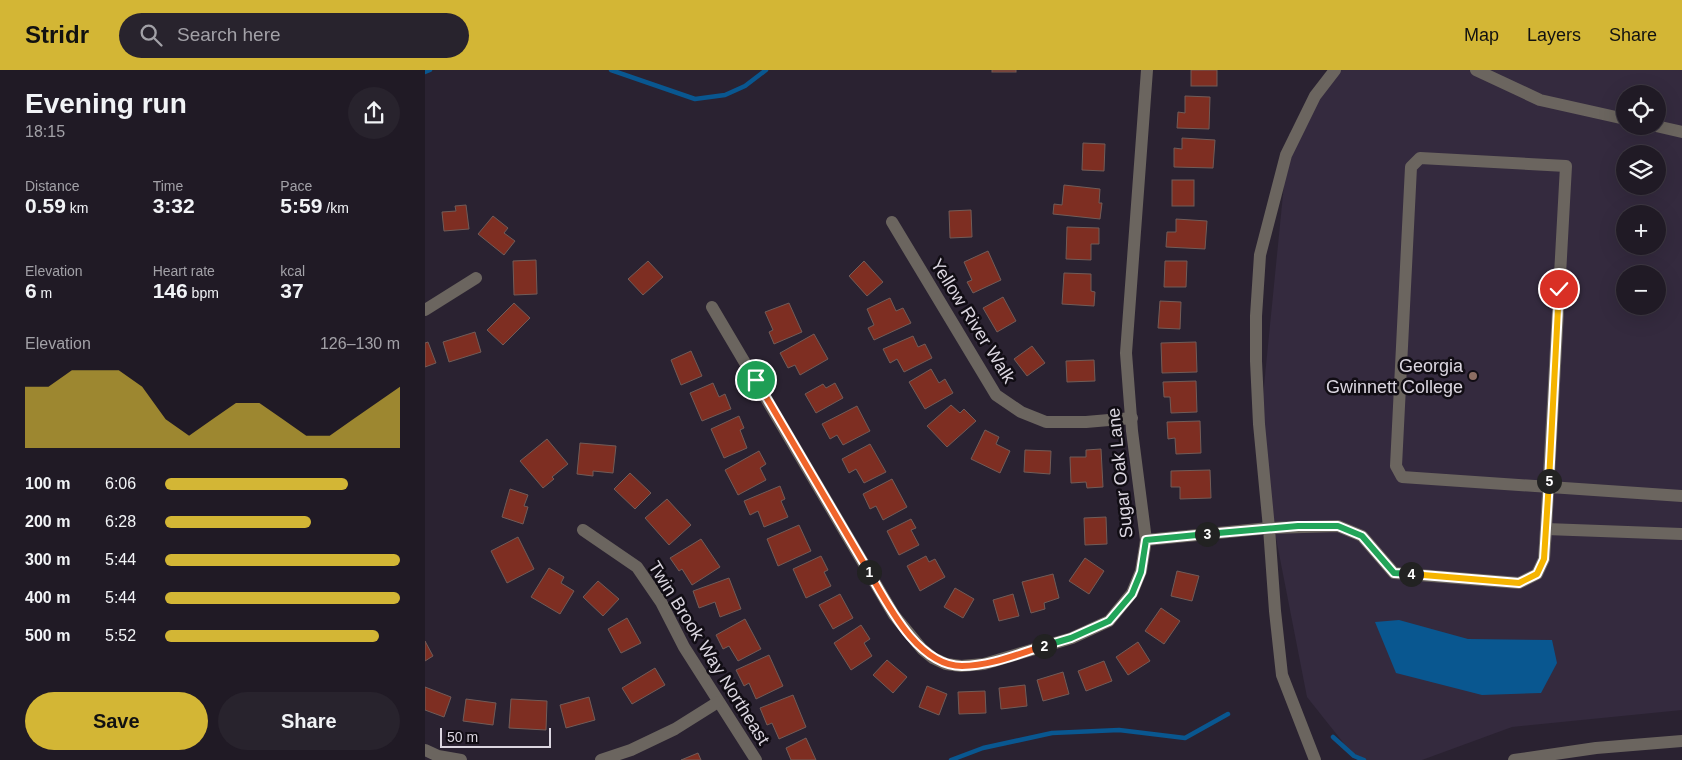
<!DOCTYPE html>
<meta charset="utf-8">
<style>
:root{--surface:#201a25;--page:#28232d;--text:#f1f3f6;--muted:#a2a1a7;--line:#3d3842;--accent:#d3b635}
body{margin:0;font-family:Arial,sans-serif;background:var(--page);color:var(--text);height:100vh;display:flex;flex-direction:column;font-size:19px;white-space:nowrap}
*{box-sizing:border-box;margin:0}
p{font-size:16px;color:var(--muted)}
.icon{flex:none;width:28px;height:28px;fill:none;stroke:currentColor;stroke-width:2;stroke-linecap:round;stroke-linejoin:round}
.map{position:relative;flex:1;overflow:hidden}
.details{display:flex;flex-direction:column;background:var(--surface);width:425px}
.details>*{flex:none}
.controls{position:absolute;left:1191px;top:15px;display:grid;gap:10px}
.controls a{display:grid;place-items:center;width:50px;height:50px;border-radius:50%;background:var(--surface);box-shadow:0 5px 20px #0002,0 0 0 1px var(--line);font-size:25px}
.scale{position:absolute;left:15px;bottom:12px;width:111px;box-sizing:border-box;padding-left:5px;border:2px solid #dbd6e0;border-top:0;font-size:14px;line-height:18px;white-space:nowrap;color:#dbd6e0;-webkit-text-stroke:4px #110d14;paint-order:stroke}
.pin{position:absolute;display:grid;place-items:center;width:42px;height:42px;color:#fff;margin:-21px;border:2px solid #fff;border-radius:50%;box-shadow:0 1px 5px #0007}
.km{position:absolute;width:25px;height:25px;margin:-12px;border-radius:50%;background:#222;color:#fff;font-size:14px;line-height:25px;text-align:center}
.round{display:grid;place-items:center;flex:none;width:52px;height:52px;border-radius:26px;background:var(--page)}
.overview{display:flex;align-items:center;justify-content:space-between;height:85px;padding:0 25px}
h1{font-size:28px;font-weight:600;line-height:38px}
.stats{display:grid;grid-template-columns:repeat(3,1fr);gap:8px;height:85px;padding:5px 25px}
.stats div{display:grid;align-content:center}
.stats b{font-size:21px;font-weight:600}
.stats small{font-size:14px;font-weight:400}
.stats p{font-size:14px}
.chart{height:140px;padding:10px 25px}
.chart p{display:flex;justify-content:space-between}
.chart svg{width:100%;height:90px;margin-top:5px;fill:var(--accent);opacity:.7}
.cta{display:flex;gap:10px;margin-top:auto;padding:10px 25px}
.cta a{flex:1;height:58px;border-radius:30px;background:var(--accent);color:#111;font-size:20px;font-weight:600;line-height:58px;text-align:center}
.cta a+a{background:var(--page);color:var(--text)}
ul{padding:0 25px;list-style:none;font-size:16px}
li{display:grid;grid-template-columns:80px 60px 1fr;align-items:center;height:38px}
li i{height:12px;border-radius:6px;background:var(--accent)}
header{display:flex;align-items:center;gap:30px;box-sizing:border-box;height:70px;padding:0 25px;background:var(--accent);color:#111}
header strong{font-size:24px}
nav{display:flex;gap:28px;margin-inline-start:auto;font-size:18px}
.search{width:350px;height:45px;background:var(--page);display:flex;align-items:center;gap:12px;box-sizing:border-box;padding:0 18px;border-radius:28px;color:var(--muted);font-size:19px}
main{display:flex;flex:1;min-height:0}
.map>svg:first-child{display:block}
.built{fill:#342a3e;fill-rule:evenodd}
.water{fill:#095790}
.lines{fill:none;stroke-linecap:round;stroke-linejoin:round}
.stream{stroke:#095790;stroke-width:4.5}
.building{fill:#7e2e22;stroke:#715c58}
.minor{stroke:#6b655f;stroke-width:12}
.split-1-casing{stroke:#fff;stroke-width:10}
.split-2-casing{stroke:#fff;stroke-width:10}
.split-3-casing{stroke:#fff;stroke-width:10}
.split-4-casing{stroke:#fff;stroke-width:10}
.split-5-casing{stroke:#fff;stroke-width:10}
.split-6-casing{stroke:#fff;stroke-width:10}
.split-1{stroke:#f0652b;stroke-width:6}
.split-2{stroke:#f0652b;stroke-width:6}
.split-3{stroke:#22a559;stroke-width:6}
.split-4{stroke:#22a559;stroke-width:6}
.split-5{stroke:#f5b400;stroke-width:6}
.split-6{stroke:#f5b400;stroke-width:6}
.education-dot{fill:#8d6e63;stroke:#110d14;stroke-width:2}
.labels{text-anchor:middle;stroke-width:5;stroke-linejoin:round;paint-order:stroke}
.street-label{font-size:18px;fill:#dbd6e0;stroke:#110d14}
.poi-label{font-size:18px;fill:#dbd6e0;stroke:#110d14;text-anchor:end}
</style>
<header>
<strong>Stridr</strong>
<div class="search"><svg class="icon" aria-label="search" viewBox="0 0 24 24"><circle cx="10" cy="10" r="6"/><path d="M15 15l6 6"/></svg>Search here</div>
<nav><a>Map</a><a>Layers</a><a>Share</a></nav>
</header>
<main>
<section class="details">
<div class="overview"><div><h1>Evening run</h1><p>18:15</p></div><a class="round"><svg class="icon" aria-label="share" viewBox="0 0 24 24"><path d="M12 15V3M7 8l5-5 5 5M5 13v7h14v-7"/></svg></a></div>
<div class="stats">
<div><p>Distance</p><b>0.59<small> km</small></b></div>
<div><p>Time</p><b>3:32</b></div>
<div><p>Pace</p><b>5:59<small> /km</small></b></div>
</div>
<div class="stats">
<div><p>Elevation</p><b>6<small> m</small></b></div>
<div><p>Heart rate</p><b>146<small> bpm</small></b></div>
<div><p>kcal</p><b>37</b></div>
</div>
<div class="chart"><p><span>Elevation</span>126–130 m</p>
<svg viewBox="0 0 160 44" preserveAspectRatio="none"><path d="M0 44V14L10 14L20 6L30 6L40 6L50 14L60 30L70 38L80 30L90 22L100 22L110 30L120 38L130 38L140 30L150 22L160 14V44z"/></svg>
</div>
<ul>
<li><b>100 m</b>6:06<i style="width:78%"></i></li>
<li><b>200 m</b>6:28<i style="width:62%"></i></li>
<li><b>300 m</b>5:44<i style="width:100%"></i></li>
<li><b>400 m</b>5:44<i style="width:100%"></i></li>
<li><b>500 m</b>5:52<i style="width:91%"></i></li>
</ul>
<div class="cta"><a>Save</a><a>Share</a></div>
</section>
<div class="map">
<svg width="1257" height="690" viewBox="0 0 1257 690">
<rect width="100%" height="100%" fill="#2a2231"/>
<path class="built" d="M914,0H1257V640L1087,657L997,690H932L882,627L833,376L864,64ZM1200,24H1232V56H1200ZM1200,84H1232V116H1200ZM1200,144H1232V176H1200ZM1200,204H1232V236H1200Z"/>
<polygon class="water" points="974,550 1043,569 1127,570 1132,593 1116,623 1057,625 971,603 950,552"/>
<g class="lines">
<g class="stream">
<polyline points="186,0 270,29 300,25 320,16 341,0"/>
<polyline points="0,2 5,0"/>
<polyline points="908,667 929,686 939,690"/>
<polyline points="526,690 558,678 627,663 694,660 760,668 803,644"/>
</g>
</g>
<g class="building">
<rect x="567" y="0" width="24" height="2"/>
<rect x="766" y="0" width="26" height="16"/>
<polygon points="760,26 785,27 784,59 752,58 753,42 760,43"/>
<polygon points="757,68 790,70 788,98 749,97 749,78 757,79"/>
<polygon points="658,73 680,74 679,101 657,100"/>
<rect x="747" y="110" width="22" height="26"/>
<polygon points="639,115 675,119 674,133 677,133 675,149 628,144 629,134 637,135"/>
<polygon points="41,135 44,159 19,161 17,142 31,141 30,136"/>
<polygon points="546,140 547,167 525,168 524,141"/>
<polygon points="68,146 83,158 79,163 90,171 79,185 53,164"/>
<polygon points="751,149 782,151 780,179 741,177 742,162 751,162"/>
<polygon points="642,157 674,158 674,174 666,174 666,190 641,189"/>
<polygon points="563,181 576,210 548,223 542,212 547,210 539,192"/>
<polygon points="111,190 112,224 89,225 88,191"/>
<polygon points="223,191 238,207 218,225 203,209"/>
<polygon points="439,191 458,212 442,226 424,206"/>
<polygon points="740,191 762,191 761,217 739,217"/>
<polygon points="639,203 666,204 666,221 670,222 669,236 637,234"/>
<polygon points="578,227 591,251 572,262 558,238"/>
<polygon points="465,228 471,241 478,238 486,253 449,270 443,258 449,255 442,239"/>
<polygon points="735,231 756,232 755,259 733,258"/>
<polygon points="89,233 105,248 78,275 62,260"/>
<polygon points="364,233 377,262 349,274 344,262 348,260 340,242"/>
<polygon points="50,262 56,282 24,292 18,272"/>
<polygon points="389,264 403,289 375,305 370,295 363,298 355,283"/>
<polygon points="488,266 493,277 500,274 507,288 479,302 472,289 465,293 458,279"/>
<polygon points="3,272 11,293 0,297 0,273"/>
<polygon points="771,272 772,302 737,303 736,273"/>
<polygon points="607,276 620,293 602,306 589,289"/>
<polygon points="266,281 277,306 256,315 246,290"/>
<polygon points="669,290 670,311 642,312 641,291"/>
<polygon points="506,299 514,313 520,309 528,323 500,339 484,312"/>
<polygon points="771,311 772,342 746,343 745,327 739,327 738,312"/>
<polygon points="288,313 294,327 300,324 306,339 277,351 265,323"/>
<polygon points="410,313 418,328 391,343 380,324 398,314 401,318"/>
<polygon points="526,335 535,343 539,339 551,351 522,377 502,356"/>
<polygon points="432,336 445,361 418,375 412,365 405,369 397,354"/>
<polygon points="314,346 319,358 315,360 322,378 299,388 286,359"/>
<polygon points="775,351 776,383 751,384 750,368 743,369 742,352"/>
<polygon points="560,360 574,367 571,374 585,381 575,403 546,389"/>
<polygon points="122,369 143,394 127,407 129,409 118,418 95,391"/>
<polygon points="155,373 191,376 188,403 168,401 168,406 152,404"/>
<polygon points="445,374 461,402 439,413 431,399 424,403 417,389"/>
<polygon points="676,379 678,417 662,418 661,412 646,413 645,387 661,387 661,380"/>
<polygon points="600,380 626,381 625,404 599,402"/>
<polygon points="334,381 341,394 335,398 341,410 313,425 300,400"/>
<polygon points="785,400 786,428 755,429 755,417 746,417 746,401"/>
<polygon points="205,403 226,423 210,439 189,419"/>
<polygon points="467,409 482,437 458,450 451,436 445,439 438,424"/>
<polygon points="355,416 360,429 356,431 363,447 339,457 333,441 325,445 319,431"/>
<polygon points="85,419 103,425 99,436 103,437 98,454 77,447"/>
<polygon points="242,429 266,455 244,475 220,448"/>
<polygon points="681,447 682,474 660,475 659,448"/>
<polygon points="486,449 491,458 486,460 494,475 474,485 462,461"/>
<polygon points="374,455 386,481 353,496 342,469"/>
<polygon points="93,467 109,499 82,513 66,481"/>
<polygon points="276,469 295,497 267,515 257,499 254,501 245,488"/>
<polygon points="396,486 403,500 399,502 406,516 381,528 368,499"/>
<polygon points="501,486 504,492 510,489 520,507 495,521 482,496"/>
<polygon points="660,488 679,501 664,524 644,511"/>
<polygon points="124,498 139,507 136,513 149,521 135,544 106,527"/>
<polygon points="752,501 774,506 767,531 746,526"/>
<polygon points="628,504 634,528 619,533 620,539 606,543 597,512"/>
<polygon points="304,508 316,539 295,547 290,532 274,538 268,521"/>
<polygon points="173,511 194,529 178,546 158,527"/>
<polygon points="530,518 549,529 538,548 519,537"/>
<polygon points="415,524 428,548 408,559 394,535"/>
<polygon points="588,524 594,546 574,551 568,530"/>
<polygon points="736,538 755,551 739,574 720,561"/>
<polygon points="202,548 216,573 196,583 183,559"/>
<polygon points="320,549 336,579 313,591 304,576 298,579 291,565"/>
<polygon points="436,555 445,569 439,573 447,586 426,600 409,573"/>
<polygon points="0,571 8,586 0,591"/>
<polygon points="713,572 725,591 703,605 691,587"/>
<polygon points="344,585 358,616 331,629 324,613 319,616 311,600"/>
<polygon points="462,590 482,607 468,623 448,605"/>
<polygon points="679,591 687,611 661,621 653,601"/>
<polygon points="230,598 240,615 207,634 197,618"/>
<polygon points="638,602 644,624 618,631 612,610"/>
<polygon points="600,615 602,636 576,639 574,618"/>
<polygon points="502,616 522,624 514,645 494,637"/>
<polygon points="0,617 26,627 19,647 0,640"/>
<polygon points="560,621 561,643 534,644 533,622"/>
<polygon points="368,625 381,657 354,669 347,653 342,655 335,638"/>
<polygon points="164,627 170,650 141,658 135,635"/>
<polygon points="41,629 71,633 68,655 38,651"/>
<polygon points="86,629 122,631 121,660 84,658"/>
<polygon points="381,668 391,690 366,690 361,678"/>
<polygon points="273,683 276,690 256,690"/>
</g>
<g class="lines">
<g class="minor">
<polyline points="1051,0 1115,30 1200,49"/>
<polyline points="1231,56 1257,62"/>
<polyline points="467,152 571,325 596,342 621,352 661,352 707,348"/>
<polyline points="287,237 469,545 497,579 508,588 521,594 536,596 559,594 647,568 684,551 707,523 716,501 721,470 707,361 701,283 722,0"/>
<polyline points="0,240 51,208"/>
<path d="M1121,459C1128,338 1134,217 1141,96L995,88L986,97L971,396L977,407L1257,426"/>
<polyline points="158,460 212,497 236,532 259,577 331,690"/>
<polyline points="721,470 844,458 913,456 937,466 969,503 1094,513 1112,504 1119,489 1121,459 1257,464"/>
<polyline points="0,680 13,686 36,690"/>
<polyline points="176,690 206,680 250,659 293,632"/>
<polyline points="890,690 857,605 850,541 844,458 834,354 831,291 831,246 835,185 861,85 890,26 910,0"/>
<polyline points="1089,690 1171,678 1257,671"/>
</g>
</g>
<g class="lines">
<g class="split-1-casing">
<polyline id="split-1" points="331,310 444,502"/>
</g>
<g class="split-2-casing">
<path id="split-2" d="M444,502C463,535 493,596 537,596C565,596 593,584 619,576"/>
</g>
<g class="split-3-casing">
<polyline id="split-3" points="619,576 646,568 684,551 707,524 716,502 721,470 782,464"/>
</g>
<g class="split-4-casing">
<polyline id="split-4" points="782,464 873,456 913,456 937,466 969,503 986,504"/>
</g>
<g class="split-5-casing">
<polyline id="split-5" points="986,504 1094,513 1112,504 1119,489 1124,411"/>
</g>
<g class="split-6-casing">
<polyline id="split-6" points="1124,411 1134,219"/>
</g>
<use href="#split-1" class="split-1"/>
<use href="#split-2" class="split-2"/>
<use href="#split-3" class="split-3"/>
<use href="#split-4" class="split-4"/>
<use href="#split-5" class="split-5"/>
<use href="#split-6" class="split-6"/>
</g>
<circle class="education-dot" cx="1048" cy="306" r="5"/>
<g class="labels">
<g class="street-label">
<text transform="translate(548 251) rotate(58)" y="6">Yellow River Walk</text>
<text transform="translate(695 403) rotate(-96)" y="6">Sugar Oak Lane</text>
<text transform="translate(284 583) rotate(58)" y="6">Twin Brook Way Northeast</text>
</g>
<g class="poi-label">
<text x="1038" y="302">Georgia<tspan x="1038" dy="21">Gwinnett College</tspan></text>
</g>
</g>
</svg>
<div class="controls">
<a><svg class="icon" aria-label="locate" viewBox="0 0 24 24"><circle cx="12" cy="12" r="6"/><path d="M12 2v4M12 18v4M2 12h4M18 12h4"/></svg></a>
<a><svg class="icon" aria-label="layers" viewBox="0 0 24 24"><path d="M12 4l9 5-9 5-9-5zM3 14l9 5 9-5"/></svg></a>
<a>+</a>
<a>−</a>
</div>
<div class="scale">50 m</div>
<div class="pin" style="left:331px;top:310px;background:#1e9e55"><svg class="icon" aria-label="arrive" viewBox="0 0 24 24"><path d="M6 21V4h12l-3 4 3 4H6"/></svg></div>
<div class="pin" style="left:1134px;top:219px;background:#d93025"><svg class="icon" aria-label="check" viewBox="0 0 24 24"><path d="M5 12l5 5 9-10"/></svg></div>
<b class="km" style="left:444px;top:502px">1</b>
<b class="km" style="left:619px;top:576px">2</b>
<b class="km" style="left:782px;top:464px">3</b>
<b class="km" style="left:986px;top:504px">4</b>
<b class="km" style="left:1124px;top:411px">5</b>
</div>
</main>
